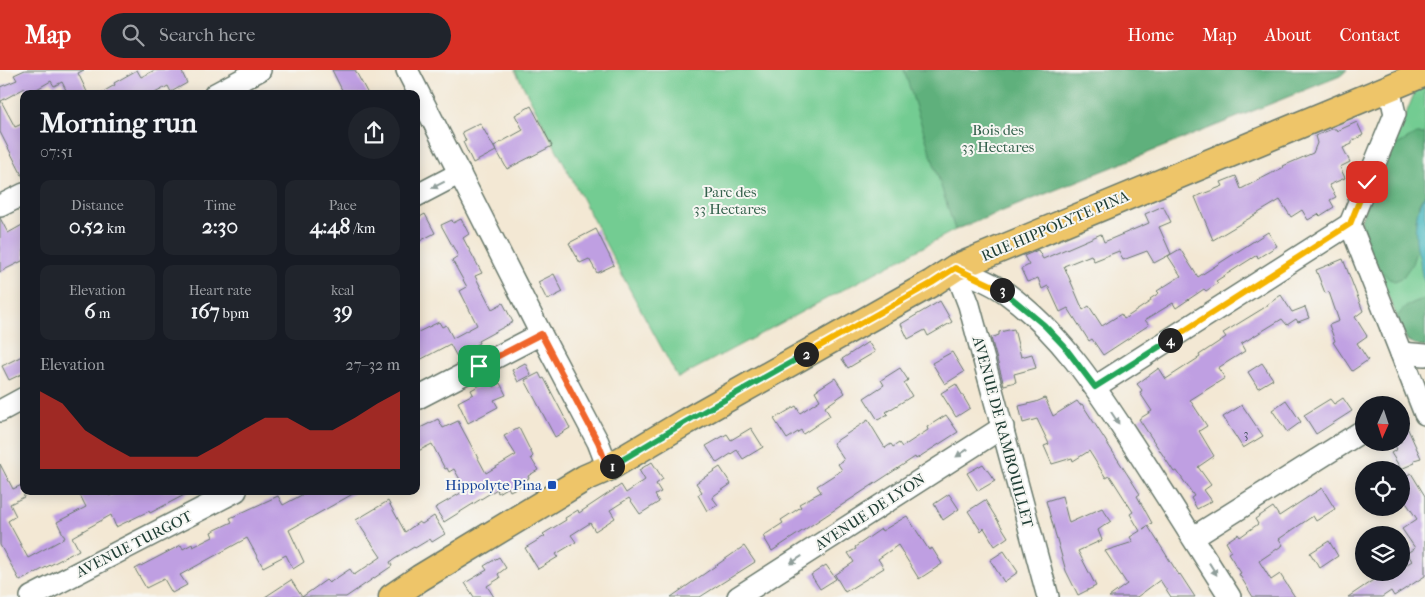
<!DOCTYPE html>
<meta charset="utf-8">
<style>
:root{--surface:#171b24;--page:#20242c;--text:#f1f3f6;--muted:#9ea1a6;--accent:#d93025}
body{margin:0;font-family:"IM FELL French Canon",serif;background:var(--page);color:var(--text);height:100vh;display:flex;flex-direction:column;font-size:19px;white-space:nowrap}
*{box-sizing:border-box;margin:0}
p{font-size:16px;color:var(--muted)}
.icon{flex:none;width:28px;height:28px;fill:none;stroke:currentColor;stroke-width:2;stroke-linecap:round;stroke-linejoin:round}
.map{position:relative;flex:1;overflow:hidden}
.drawer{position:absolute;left:20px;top:20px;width:400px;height:405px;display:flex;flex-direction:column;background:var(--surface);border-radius:10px;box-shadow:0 2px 12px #0003}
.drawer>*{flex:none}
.needle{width:32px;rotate:183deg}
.controls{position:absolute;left:1355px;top:326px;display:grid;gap:10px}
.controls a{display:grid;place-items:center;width:55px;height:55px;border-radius:50%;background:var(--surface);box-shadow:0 2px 12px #0003;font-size:25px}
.pin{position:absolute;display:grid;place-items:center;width:42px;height:42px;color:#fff;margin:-21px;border-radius:10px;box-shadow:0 2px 8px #0006}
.km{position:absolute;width:25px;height:25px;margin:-12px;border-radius:50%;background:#222;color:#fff;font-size:14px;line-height:25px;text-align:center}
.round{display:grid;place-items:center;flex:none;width:52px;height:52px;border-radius:26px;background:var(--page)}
.overview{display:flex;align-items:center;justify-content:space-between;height:85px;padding:0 20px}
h1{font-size:28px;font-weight:800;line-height:38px}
.metrics{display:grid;grid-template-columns:repeat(3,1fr);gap:8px;height:85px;padding:5px 20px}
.metrics div{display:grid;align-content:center;border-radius:10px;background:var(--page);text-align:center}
.metrics b{font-size:21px;font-weight:800}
.metrics small{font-size:14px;font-weight:400}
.metrics p{font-size:14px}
.chart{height:140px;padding:10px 20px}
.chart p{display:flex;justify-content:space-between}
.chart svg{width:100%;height:90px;margin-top:5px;fill:var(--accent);opacity:.7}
header{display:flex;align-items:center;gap:30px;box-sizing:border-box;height:70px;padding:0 25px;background:var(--accent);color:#fff}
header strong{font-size:24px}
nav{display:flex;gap:28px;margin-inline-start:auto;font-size:18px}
.search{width:350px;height:45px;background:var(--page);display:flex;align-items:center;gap:12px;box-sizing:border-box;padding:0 18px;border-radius:28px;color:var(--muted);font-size:19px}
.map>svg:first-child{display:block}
.green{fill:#73cc92;stroke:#498463}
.forest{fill:#5eb07c;stroke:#3e7658}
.water{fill:#47b7bf;stroke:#337a7a}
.building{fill:#bf9fe2}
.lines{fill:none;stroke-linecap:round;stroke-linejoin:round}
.minor-casing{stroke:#69796c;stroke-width:24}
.major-casing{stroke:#69796c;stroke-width:29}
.minor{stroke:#fff;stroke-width:21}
.major{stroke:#eec569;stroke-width:26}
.oneway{fill:#8f9e9a}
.split-1-casing{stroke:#fff;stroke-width:10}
.split-2-casing{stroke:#fff;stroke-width:10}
.split-3-casing{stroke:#fff;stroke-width:10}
.split-4-casing{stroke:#fff;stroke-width:10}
.split-5-casing{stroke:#fff;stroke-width:10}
.split-1{stroke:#f0652b;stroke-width:6}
.split-2{stroke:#22a559;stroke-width:6}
.split-3{stroke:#f5b400;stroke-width:6}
.split-4{stroke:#22a559;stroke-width:6}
.split-5{stroke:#f5b400;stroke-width:6}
.transit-dot{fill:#1a4fb4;stroke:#f6f6f2;stroke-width:2}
.labels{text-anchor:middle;stroke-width:4;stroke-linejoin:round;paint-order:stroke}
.number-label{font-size:12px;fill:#475660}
.park-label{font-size:15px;fill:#34614c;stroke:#f6f6f2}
.street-label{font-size:15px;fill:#1f3d34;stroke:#f6f6f2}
.transit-label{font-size:15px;fill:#164399;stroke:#f6f6f2;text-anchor:end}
</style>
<header>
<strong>Map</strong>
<div class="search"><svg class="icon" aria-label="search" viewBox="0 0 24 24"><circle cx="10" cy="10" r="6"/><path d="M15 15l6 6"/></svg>Search here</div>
<nav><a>Home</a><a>Map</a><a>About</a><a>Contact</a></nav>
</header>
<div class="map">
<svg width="1425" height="527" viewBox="0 0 1425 527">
<rect width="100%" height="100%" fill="#f6f6f2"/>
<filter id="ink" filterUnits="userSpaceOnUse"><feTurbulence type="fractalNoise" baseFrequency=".02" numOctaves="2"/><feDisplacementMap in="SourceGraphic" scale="10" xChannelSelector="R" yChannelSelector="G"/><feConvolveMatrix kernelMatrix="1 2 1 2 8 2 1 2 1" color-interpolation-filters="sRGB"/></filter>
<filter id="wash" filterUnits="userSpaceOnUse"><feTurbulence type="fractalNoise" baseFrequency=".0096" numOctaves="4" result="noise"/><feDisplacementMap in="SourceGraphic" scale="20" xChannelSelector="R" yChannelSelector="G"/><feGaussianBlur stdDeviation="1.12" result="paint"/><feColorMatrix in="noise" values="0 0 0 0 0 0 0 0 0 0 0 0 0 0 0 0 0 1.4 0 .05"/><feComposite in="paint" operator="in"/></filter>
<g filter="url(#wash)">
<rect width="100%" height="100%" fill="#f3e8d4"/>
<g class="green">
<polygon points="515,0 1347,0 1340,6 955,160 678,308 623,207"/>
<polygon points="1425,15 1425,277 1407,271 1360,158 1416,19"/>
</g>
<g class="forest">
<polygon points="904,0 1347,0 1340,6 955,160"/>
<polygon points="1416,64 1425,64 1425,124 1419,134 1416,151 1417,178 1412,194 1403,207 1395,211 1389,209 1371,190 1360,152 1385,82"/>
<path d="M1424,229L1425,230V277C1405,273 1405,266 1396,249C1403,237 1410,233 1424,229Z"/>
</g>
<path class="water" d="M1425,124V213C1421,205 1421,199 1420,190C1419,186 1418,182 1417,179C1414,161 1415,139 1425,124Z"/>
<g id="blocks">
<g class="building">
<polygon points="25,0 84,0 78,3 88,24 68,24 62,12 54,16 51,11 28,24 25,18 1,31 15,57 24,53 24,109 0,62 0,17 17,10 14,5"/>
<polygon points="137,0 141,7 155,0 181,0 187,13 171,22 168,16 153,24 99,24 115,15 114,13"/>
<polygon points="332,0 355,0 368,24 344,24"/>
<polygon points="531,36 552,76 507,99 494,76 523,60 515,45"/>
<polygon points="1357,52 1363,65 1352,71 1352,74 1343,78 1350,92 1340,97 1345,108 1329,115 1336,127 1330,130 1334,137 1320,146 1318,144 1308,150 1302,140 1291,147 1280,130 1213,170 1195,127 1223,116 1221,112 1236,106 1241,119 1284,97 1283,96 1313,83 1317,73 1315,66 1332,59 1336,59 1337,61"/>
<polygon points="480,53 496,81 473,93 463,72 466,71 462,62"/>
<polygon points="1163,136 1171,152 1159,157 1171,184 1154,193 1147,181 1123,190 1119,181 1094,191 1091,185 1064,196 1083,240 1089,236 1102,256 1121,244 1124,249 1151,231 1150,229 1159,223 1157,221 1181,206 1168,186 1180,179 1198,207 1268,162 1277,176 1258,188 1257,185 1216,211 1218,213 1206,221 1204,219 1176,238 1173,233 1145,250 1149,255 1103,285 1092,269 1089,271 1068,238 1060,242 1048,216 1042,219 1038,208 1027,212 1021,199 1029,195 1024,186 1038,180 1043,189 1101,164 1104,172 1149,153 1145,144"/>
<polygon points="425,144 435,163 416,173 416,149"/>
<polygon points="0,148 8,163 24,154 24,190 0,202"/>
<polygon points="461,149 469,164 463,168 482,203 475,206 492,239 503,233 513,252 478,271 479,273 471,277 472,279 457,287 450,274 416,292 416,263 439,252 442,257 446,255 453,268 477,255 460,221 467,217 452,190 458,186 441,155 452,150 453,153"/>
<polygon points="596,159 614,195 597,203 589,189 580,193 569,173"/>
<polygon points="1343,189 1363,241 1355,247 1367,266 1357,273 1368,290 1352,301 1333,272 1335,271 1329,255 1339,251 1329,222 1325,223 1316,200"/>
<polygon points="554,204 563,222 547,230 538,212"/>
<polygon points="1281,225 1292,242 1305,237 1309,248 1298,252 1296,249 1287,255 1282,249 1241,274 1245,281 1218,298 1225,308 1190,330 1207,356 1199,361 1214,386 1198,397 1211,415 1204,420 1212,431 1197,439 1191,428 1194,426 1177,401 1174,402 1139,349 1152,341 1140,323 1142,320 1137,314 1159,298 1166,309 1200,287 1199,285 1226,267 1223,263 1267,236 1267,235"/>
<polygon points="940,231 952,252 928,266 925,260 908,269 901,254"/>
<polygon points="1014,259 1021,287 1032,284 1036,298 1014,304 1016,312 1004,315 991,268 999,265 999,262"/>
<polygon points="868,272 875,282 848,298 842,289"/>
<polygon points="952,282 964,302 945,314 932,293"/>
<polygon points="24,285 24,303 9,310 2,296"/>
<polygon points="525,293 531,305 518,312 512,300"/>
<polygon points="1262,293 1273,309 1258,318 1248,302"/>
<polygon points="900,298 908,310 904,313 912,326 886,342 888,344 878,350 864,328 884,315 881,310"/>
<polygon points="539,303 542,309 544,308 570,358 555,367 525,310"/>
<polygon points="835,308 845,323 825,337 830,346 803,364 801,360 787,369 774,349 796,336 800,343 820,330 815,321"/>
<polygon points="490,310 494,317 500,313 506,325 494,330 498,337 468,353 458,332 473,324 471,320"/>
<polygon points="956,314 970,338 956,347 941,323"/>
<polygon points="1045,328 1053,346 1077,331 1080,335 1082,334 1140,424 1137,426 1152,453 1143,459 1148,456 1179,505 1180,504 1195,527 1171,527 1160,510 1137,527 1109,527 1127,514 1105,481 1133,472 1130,467 1140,461 1130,444 1133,442 1110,406 1106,408 1089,381 1073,391 1072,388 1052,394 1044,376 1049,374 1037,349 1023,353 1019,336 1036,332"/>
<polygon points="1343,328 1352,341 1316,364 1304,345 1330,329 1334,334"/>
<polygon points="1286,330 1301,352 1287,362 1272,340"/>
<polygon points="1242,335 1263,366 1243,378 1223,347"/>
<polygon points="1401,344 1421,388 1414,390 1415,393 1401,399 1391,383 1397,379 1392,372 1401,372"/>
<polygon points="946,345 958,362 916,389 915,387 772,481 763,466 783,453 781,450 801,437 799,434 821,422 817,416 842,400 838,394 844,390 833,373 868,350 885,378 891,374 893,377 899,373 902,377 928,360 927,357"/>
<polygon points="438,349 443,358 458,351 486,403 516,385 504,366 519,358 533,386 531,388 538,400 528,406 529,408 521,413 522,415 510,421 508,417 498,423 497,419 444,452 435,438 466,420 454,399 449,402 447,398 445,399 432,374 416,382 416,360"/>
<polygon points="751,358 763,377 743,389 737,380 717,393 706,376 727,364 731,370"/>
<polygon points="652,392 663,409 656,414 661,422 655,425 659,432 640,444 629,428 610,440 615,448 595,461 590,453 571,465 576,472 556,484 558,487 538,499 525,478 545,466 543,464 566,450 565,448 578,440 579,443 621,415 626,423 645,410 639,400"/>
<polygon points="0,394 13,419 24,414 24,427 10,434 16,446 8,451 28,488 65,468 57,452 86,437 78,421 108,421 110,426 119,421 192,421 150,443 149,441 116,457 111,445 72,467 79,480 20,511 0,475"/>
<polygon points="983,394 995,411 978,421 967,403"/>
<polygon points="720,397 731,414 712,427 718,435 707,441 698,425 702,422 696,413"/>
<polygon points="1411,403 1425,426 1425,506 1394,526 1391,521 1382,527 1348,527 1385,502 1401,502 1401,498 1412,491 1407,483 1415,478 1402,459 1417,449 1401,425 1401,409"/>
<polygon points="1322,418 1335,439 1316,451 1313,446 1279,469 1283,475 1259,491 1271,510 1280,504 1295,527 1253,527 1239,504 1241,503 1228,483 1231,481 1226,472 1238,464 1240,467 1258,454 1255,449 1273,437 1279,446"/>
<polygon points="309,421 358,421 289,460 304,492 293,499 286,485 263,497 247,468 180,505 187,515 172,523 164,509 146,518 135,499 181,475 183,479 192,474 193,477 213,467 211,462 232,452 230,448 278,426 283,435"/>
<polygon points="949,424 959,439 943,450 934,434"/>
<polygon points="1062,426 1069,453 1102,438 1111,451 1098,460 1102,470 1078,481 1096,516 1078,525 1066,501 1046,431"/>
<polygon points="985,430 1008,467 995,476 984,458 981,461 968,441"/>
<polygon points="388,431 405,462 419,452 422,454 434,446 445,464 432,472 430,469 415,478 414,477 390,492 392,496 346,527 265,527 291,510 302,527 326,510 329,513 350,499 354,505 381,487 356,450"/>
<polygon points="907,446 929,480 932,478 942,494 919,509 898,475 878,489 884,498 845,522 835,505 854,492 848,483 856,479 855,477 881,459 882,461"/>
<polygon points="1329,471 1338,486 1320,498 1310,483"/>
<polygon points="744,476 755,492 700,527 671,527"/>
<polygon points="1004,481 1018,502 1004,512 990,490"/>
<polygon points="499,487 506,498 498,504 500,508 487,516 494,527 474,527 465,513 487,500 484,496"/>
<polygon points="826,495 836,509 820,519 811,505"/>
</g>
</g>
</g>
<g filter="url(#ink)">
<use href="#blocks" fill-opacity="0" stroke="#69796c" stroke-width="1"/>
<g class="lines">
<g class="minor-casing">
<g id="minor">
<polyline points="407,0 541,264 598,372 608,398"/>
<polyline points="1389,18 1395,44 1350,154 1425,344"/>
<polyline points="215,24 260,0"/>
<polyline points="416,126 460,103"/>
<polyline points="0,136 24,124"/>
<path d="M955,198C972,205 991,212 1006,223C1061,263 1096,318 1132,373C1165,424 1198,476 1230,527"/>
<polyline points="955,198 969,235 1048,527"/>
<polyline points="1401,283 1425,285"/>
<polyline points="1095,317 1350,154"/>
<polyline points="416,329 541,264"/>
<polyline points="0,341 24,328"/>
<polyline points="1194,467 1364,360"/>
<polyline points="31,527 236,421"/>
<polyline points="738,527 1003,357"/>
</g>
</g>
<g class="major-casing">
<polyline id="major" points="392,527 420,508 585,408 608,398 687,351 932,213 955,198 1425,3"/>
</g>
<use href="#minor" class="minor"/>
<use href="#major" class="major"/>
</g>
<defs><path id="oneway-solid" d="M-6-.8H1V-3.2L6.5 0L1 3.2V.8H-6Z" transform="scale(1.25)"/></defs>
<g class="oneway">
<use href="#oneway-solid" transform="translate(438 115) rotate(153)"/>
<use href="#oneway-solid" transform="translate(1115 348) rotate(57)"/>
<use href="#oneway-solid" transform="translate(962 383) rotate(147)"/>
<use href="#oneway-solid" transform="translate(796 490) rotate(147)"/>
<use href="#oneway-solid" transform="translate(1213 499) rotate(58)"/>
</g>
</g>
<g class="lines" filter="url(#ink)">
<g class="split-1-casing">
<polyline id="split-1" points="479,296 541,264 598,372 608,398 612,396"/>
</g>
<g class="split-2-casing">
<polyline id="split-2" points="612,396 687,351 806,284"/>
</g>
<g class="split-3-casing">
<polyline id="split-3" points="806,284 932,213 955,198 1002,220"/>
</g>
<g class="split-4-casing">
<polyline id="split-4" points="1002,220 1044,255 1064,276 1095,317 1170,270"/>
</g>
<g class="split-5-casing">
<polyline id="split-5" points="1170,270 1350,154 1367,112"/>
</g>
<use href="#split-1" class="split-1"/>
<use href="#split-2" class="split-2"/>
<use href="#split-3" class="split-3"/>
<use href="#split-4" class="split-4"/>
<use href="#split-5" class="split-5"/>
</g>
<rect class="transit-dot" x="547" y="410" width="10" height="10" rx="2.5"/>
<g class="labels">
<g class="number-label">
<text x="1246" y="368">3</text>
</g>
<g class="park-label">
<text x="998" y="65">Bois des<tspan x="998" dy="17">33 Hectares</tspan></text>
<text x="730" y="127">Parc des<tspan x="730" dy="17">33 Hectares</tspan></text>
</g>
<g class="street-label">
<text transform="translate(1055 156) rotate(-23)" y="5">RUE HIPPOLYTE PINA</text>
<text transform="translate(1003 362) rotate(75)" y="5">AVENUE DE RAMBOUILLET</text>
<text transform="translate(870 442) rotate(-33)" y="5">AVENUE DE LYON</text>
<text transform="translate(134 474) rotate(-27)" y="5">AVENUE TURGOT</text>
</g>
<g class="transit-label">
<text x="542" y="420">Hippolyte Pina</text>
</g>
</g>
</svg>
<div class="controls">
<a><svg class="needle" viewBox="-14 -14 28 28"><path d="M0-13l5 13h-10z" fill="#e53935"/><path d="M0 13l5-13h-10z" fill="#9ea1a6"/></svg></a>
<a><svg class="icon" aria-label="locate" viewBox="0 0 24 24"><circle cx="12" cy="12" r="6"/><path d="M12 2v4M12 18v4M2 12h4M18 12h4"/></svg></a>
<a><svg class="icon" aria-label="layers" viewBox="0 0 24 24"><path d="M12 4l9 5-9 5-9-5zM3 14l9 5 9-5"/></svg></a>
</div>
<div class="pin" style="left:479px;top:296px;background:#1e9e55"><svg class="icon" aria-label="arrive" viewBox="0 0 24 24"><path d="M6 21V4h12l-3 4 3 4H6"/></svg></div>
<div class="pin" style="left:1367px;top:112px;background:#d93025"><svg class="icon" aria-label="check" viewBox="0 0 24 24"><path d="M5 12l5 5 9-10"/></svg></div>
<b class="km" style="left:612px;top:396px">1</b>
<b class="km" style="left:806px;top:284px">2</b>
<b class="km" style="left:1002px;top:220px">3</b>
<b class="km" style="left:1170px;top:270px">4</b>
<section class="drawer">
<div class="overview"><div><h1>Morning run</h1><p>07:51</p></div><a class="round"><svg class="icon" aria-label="share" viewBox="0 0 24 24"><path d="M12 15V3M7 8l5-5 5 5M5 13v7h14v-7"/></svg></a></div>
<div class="metrics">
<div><p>Distance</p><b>0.52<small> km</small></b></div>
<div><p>Time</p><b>2:30</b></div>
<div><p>Pace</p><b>4:48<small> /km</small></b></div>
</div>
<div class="metrics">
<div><p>Elevation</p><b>6<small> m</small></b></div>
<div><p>Heart rate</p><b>167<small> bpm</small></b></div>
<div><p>kcal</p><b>39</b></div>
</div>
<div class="chart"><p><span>Elevation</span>27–32 m</p>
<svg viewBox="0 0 160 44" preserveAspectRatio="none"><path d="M0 44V6L10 12L20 25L30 32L40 38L50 38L60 38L70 38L80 32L90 25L100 19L110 19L120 25L130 25L140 19L150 12L160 6V44z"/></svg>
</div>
</section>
</div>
